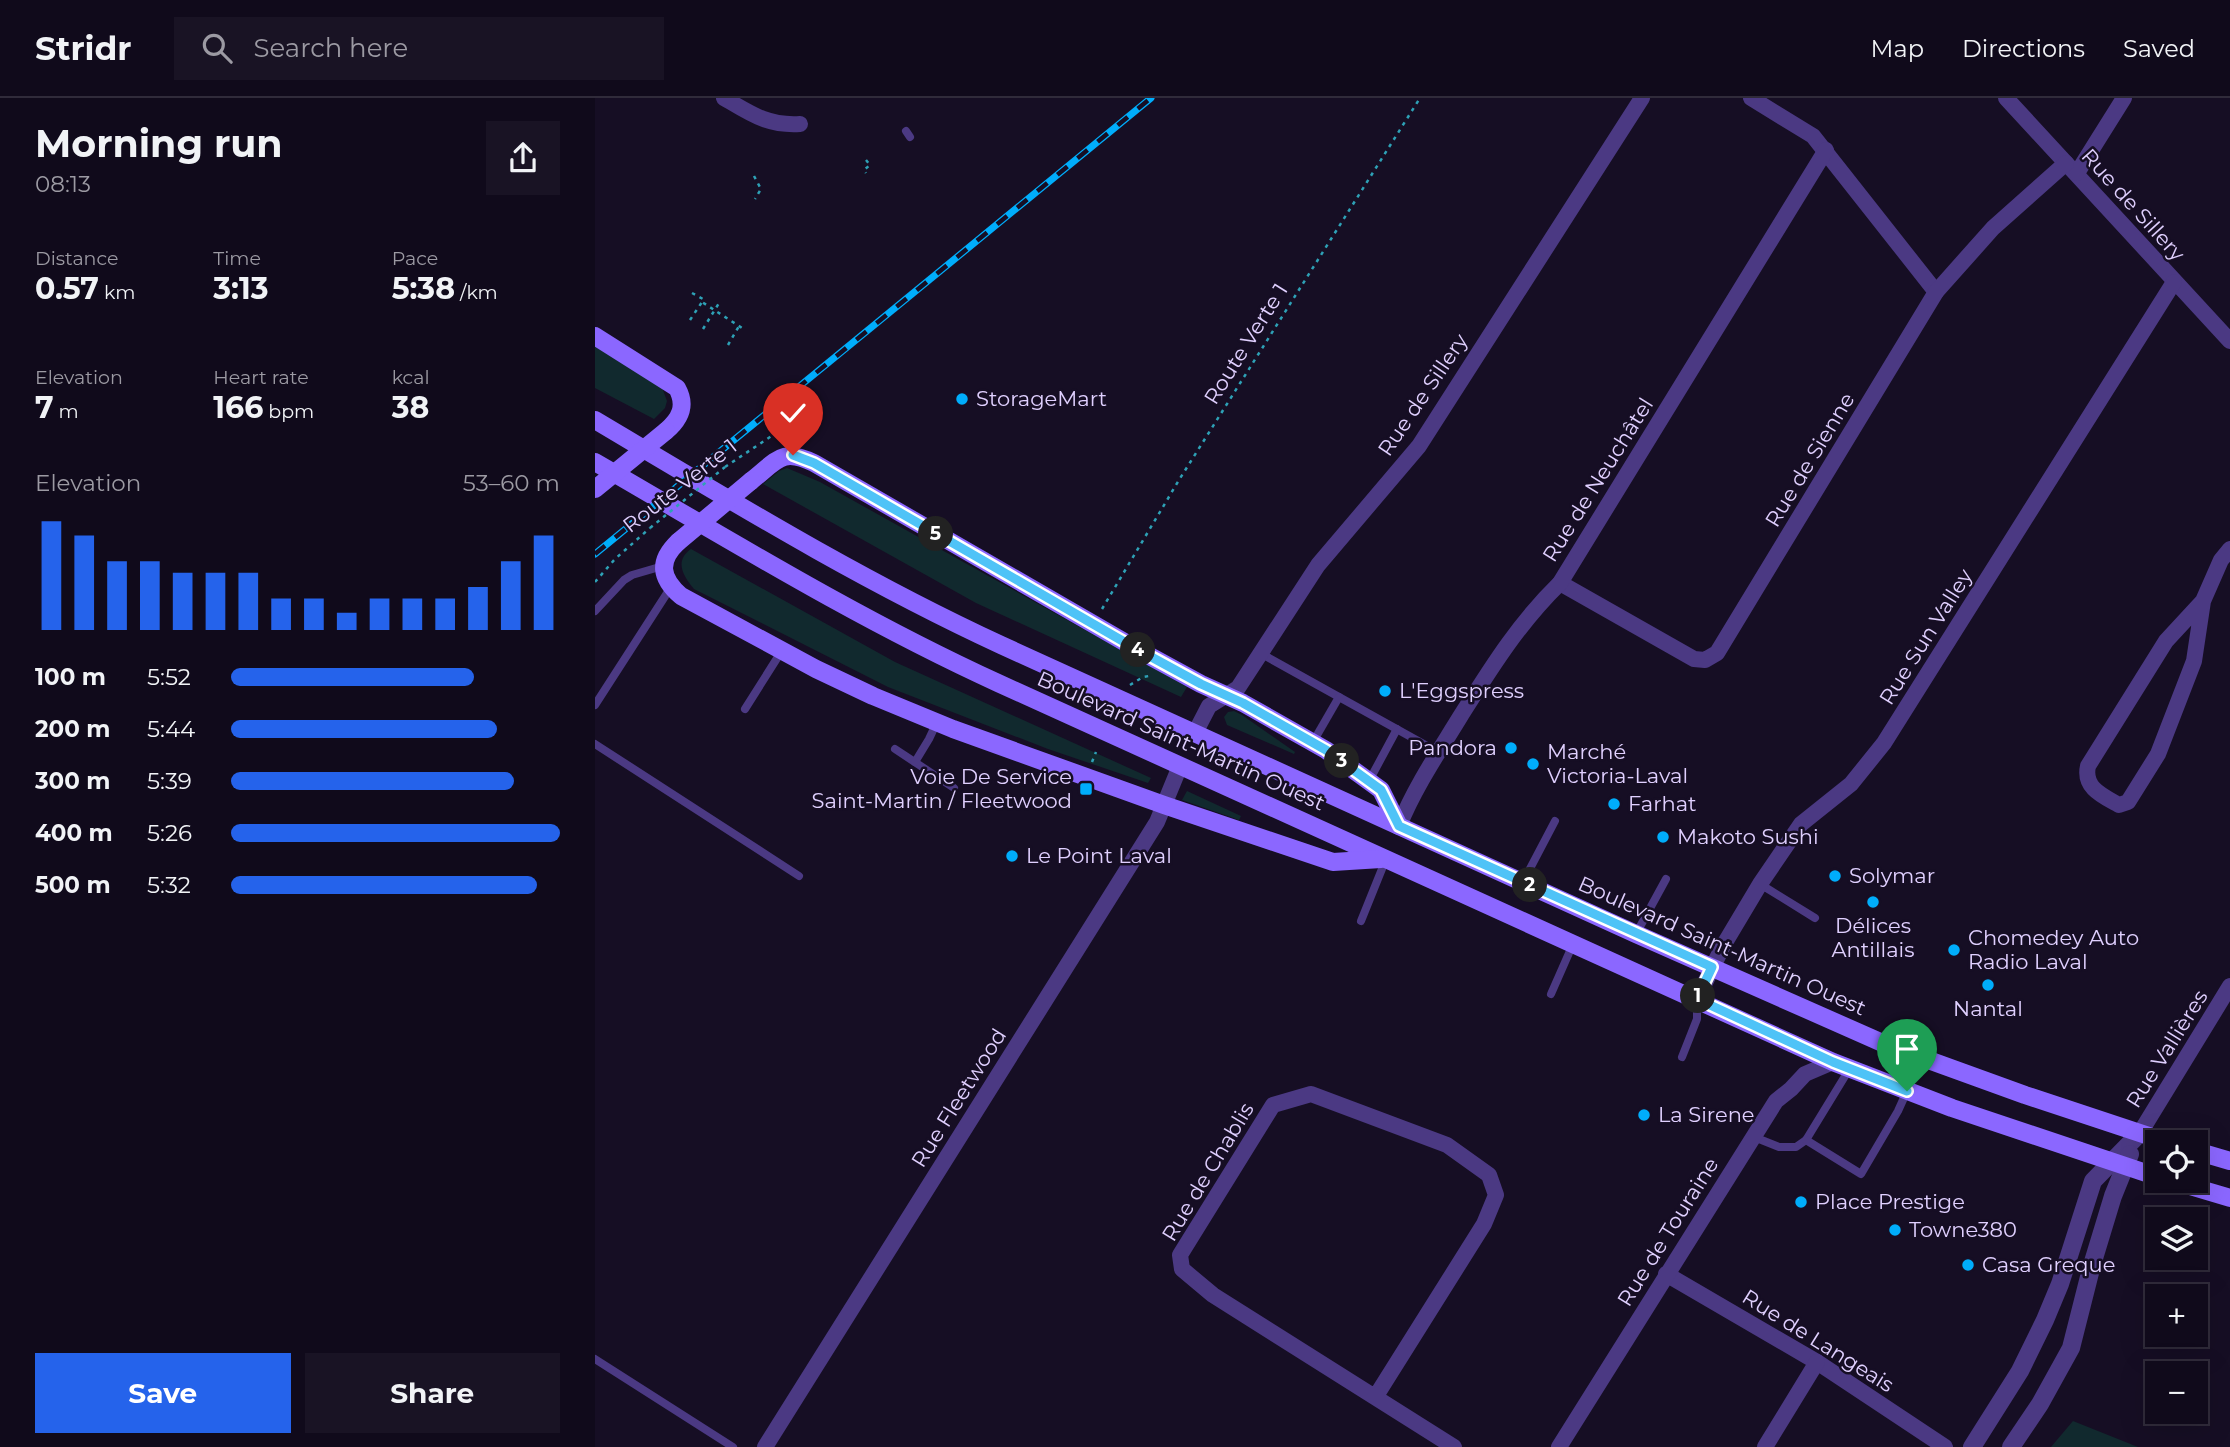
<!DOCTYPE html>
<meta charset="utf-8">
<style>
:root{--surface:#100a1b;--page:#191324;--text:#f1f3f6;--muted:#9c9aa3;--line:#302b3a;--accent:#2563eb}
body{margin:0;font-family:Montserrat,sans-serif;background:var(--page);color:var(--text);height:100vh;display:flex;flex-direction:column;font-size:26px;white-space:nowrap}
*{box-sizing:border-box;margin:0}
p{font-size:23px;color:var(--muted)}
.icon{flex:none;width:38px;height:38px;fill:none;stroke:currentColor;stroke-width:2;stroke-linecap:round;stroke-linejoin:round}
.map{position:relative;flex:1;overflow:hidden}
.sheet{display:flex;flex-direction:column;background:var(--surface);width:595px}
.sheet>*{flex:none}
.fabs{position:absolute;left:1550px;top:1032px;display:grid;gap:14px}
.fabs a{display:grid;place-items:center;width:63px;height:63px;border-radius:0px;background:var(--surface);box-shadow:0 7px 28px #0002,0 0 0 2px var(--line);font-size:35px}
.pin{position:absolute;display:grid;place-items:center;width:60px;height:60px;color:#fff;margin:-72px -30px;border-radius:50% 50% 50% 0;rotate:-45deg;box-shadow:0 0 7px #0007}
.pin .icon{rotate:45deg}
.km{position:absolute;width:35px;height:35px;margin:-18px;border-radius:50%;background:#222;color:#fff;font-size:19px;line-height:35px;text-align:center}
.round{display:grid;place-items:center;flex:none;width:74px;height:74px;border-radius:0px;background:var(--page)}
.overview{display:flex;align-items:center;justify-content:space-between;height:119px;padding:0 35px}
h1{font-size:38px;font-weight:700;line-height:52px}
.figures{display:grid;grid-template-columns:repeat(3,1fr);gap:10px;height:119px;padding:7px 35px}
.figures div{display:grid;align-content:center}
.figures b{font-size:30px;font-weight:700}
.figures small{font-size:19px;font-weight:400}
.figures p{font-size:19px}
.chart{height:196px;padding:14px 35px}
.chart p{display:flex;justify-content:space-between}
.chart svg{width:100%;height:126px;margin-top:7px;stroke:var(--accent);stroke-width:6}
.button{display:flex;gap:14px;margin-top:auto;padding:14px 35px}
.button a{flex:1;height:80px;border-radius:0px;background:var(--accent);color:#fff;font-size:28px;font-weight:700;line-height:80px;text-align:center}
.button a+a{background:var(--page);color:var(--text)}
ul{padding:0 35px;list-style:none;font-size:23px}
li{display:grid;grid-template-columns:112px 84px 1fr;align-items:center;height:52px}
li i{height:18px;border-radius:9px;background:var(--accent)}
header{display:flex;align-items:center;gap:42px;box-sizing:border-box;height:98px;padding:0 35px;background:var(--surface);border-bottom:2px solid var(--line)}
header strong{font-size:33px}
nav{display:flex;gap:38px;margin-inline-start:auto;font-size:24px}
.search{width:490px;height:63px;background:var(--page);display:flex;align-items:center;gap:18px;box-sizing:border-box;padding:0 24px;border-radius:0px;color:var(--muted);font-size:26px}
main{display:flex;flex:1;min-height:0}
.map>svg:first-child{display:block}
.green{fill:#11292e}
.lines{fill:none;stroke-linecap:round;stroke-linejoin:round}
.path{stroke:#2ea1b6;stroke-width:2.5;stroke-dasharray:3.5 5;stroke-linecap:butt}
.service{stroke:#4b3983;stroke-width:8}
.minor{stroke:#4b3983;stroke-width:16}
.tertiary{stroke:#4b3983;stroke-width:18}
.secondary{stroke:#8b67ff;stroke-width:18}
.rail-casing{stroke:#00adfb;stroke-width:7}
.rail{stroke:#160e24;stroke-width:4.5;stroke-dasharray:13;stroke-linecap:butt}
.path-bridge{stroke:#2ea1b6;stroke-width:2.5;stroke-dasharray:3.5 5;stroke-linecap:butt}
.secondary-bridge{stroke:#8b67ff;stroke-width:18}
.route-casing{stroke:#fff;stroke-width:14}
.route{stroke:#4fc3f7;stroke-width:9}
.poi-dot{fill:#00adfb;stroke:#160e24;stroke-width:2.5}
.labels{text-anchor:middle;stroke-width:5;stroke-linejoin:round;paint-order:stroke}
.street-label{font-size:21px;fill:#e0d0ff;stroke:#160e24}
.poi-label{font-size:21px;fill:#e0d0ff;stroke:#160e24;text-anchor:start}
</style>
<header>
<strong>Stridr</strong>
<div class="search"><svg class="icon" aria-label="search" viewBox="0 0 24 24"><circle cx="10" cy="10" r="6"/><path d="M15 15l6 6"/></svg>Search here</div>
<nav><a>Map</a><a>Directions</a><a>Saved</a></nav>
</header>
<main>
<section class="sheet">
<div class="overview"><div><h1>Morning run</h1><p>08:13</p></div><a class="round"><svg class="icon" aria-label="share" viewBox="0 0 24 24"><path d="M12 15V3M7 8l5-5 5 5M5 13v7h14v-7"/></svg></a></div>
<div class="figures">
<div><p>Distance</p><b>0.57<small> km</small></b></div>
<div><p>Time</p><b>3:13</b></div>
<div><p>Pace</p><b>5:38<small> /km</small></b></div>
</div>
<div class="figures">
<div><p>Elevation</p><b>7<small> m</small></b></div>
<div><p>Heart rate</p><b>166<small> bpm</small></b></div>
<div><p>kcal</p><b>38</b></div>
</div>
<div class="chart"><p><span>Elevation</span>53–60 m</p>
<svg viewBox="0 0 160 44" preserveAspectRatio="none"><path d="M5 44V6M15 44V11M25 44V20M35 44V20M45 44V24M55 44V24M65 44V24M75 44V33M85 44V33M95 44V38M105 44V33M115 44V33M125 44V33M135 44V29M145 44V20M155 44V11"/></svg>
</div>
<ul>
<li><b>100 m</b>5:52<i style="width:74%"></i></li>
<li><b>200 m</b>5:44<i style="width:81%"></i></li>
<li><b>300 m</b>5:39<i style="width:86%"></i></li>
<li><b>400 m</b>5:26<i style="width:100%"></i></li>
<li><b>500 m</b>5:32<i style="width:93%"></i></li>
</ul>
<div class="button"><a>Save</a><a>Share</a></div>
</section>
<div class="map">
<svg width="1635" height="1349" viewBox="0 0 1635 1349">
<rect width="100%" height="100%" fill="#160e24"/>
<g class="green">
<polygon points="0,245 66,287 72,303 70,310 59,321 0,290"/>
<polygon points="192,370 225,384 592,589 586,599 381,505 168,386 184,373"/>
<path d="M96,451L300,564L556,680L553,685L453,651L293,589L99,491C88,478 79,463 96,451Z"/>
<polygon points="639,613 647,617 700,654 699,656 632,627 629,619 633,614"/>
<polygon points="592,693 646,718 644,722 587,702"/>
<polygon points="1478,1323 1543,1349 1456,1349"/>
</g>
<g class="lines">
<g class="path">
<polyline points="271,62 275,67 269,72 271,75"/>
<polyline points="159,78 166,91 160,101"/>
<polyline points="97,195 108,201 107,204 147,230"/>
<polyline points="95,222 107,204"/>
<polyline points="108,231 124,205"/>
<polyline points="133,247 144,228"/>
<polyline points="130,369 181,335 209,342"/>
<polyline points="0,484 20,461 55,430"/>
<polyline points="507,511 584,382 825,0"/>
<polyline points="535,587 548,579 554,578"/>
<polyline points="497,664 501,654"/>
</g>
<g class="service">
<polyline points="311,33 315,39"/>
<polyline points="0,513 29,482 37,477 68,468"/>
<polyline points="665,555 843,654"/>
<polyline points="0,607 76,489"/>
<polyline points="150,611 186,554"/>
<polyline points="718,644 744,599"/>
<polyline points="0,646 204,778"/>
<polyline points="300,651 359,690"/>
<polyline points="320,664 334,641 342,624"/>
<polyline points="774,683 802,631"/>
<polyline points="928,784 960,723"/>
<polyline points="1165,786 1220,820"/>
<polyline points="766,823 791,761"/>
<polyline points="1041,836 1071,781"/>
<polyline points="956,896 978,846"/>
<polyline points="1087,959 1102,921 1102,901"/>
<polyline points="1159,1039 1184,1049 1201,1049 1211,1042 1255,970"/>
<polyline points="1211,1042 1266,1076 1303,1013 1312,993"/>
<polyline points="0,1261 138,1349"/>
</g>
<g class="minor">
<path d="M129,0C156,16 173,28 205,26"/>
<polyline points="1156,0 1218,38 1341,194"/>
<polyline points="1411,0 1635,243"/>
<polyline points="1482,75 1529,0"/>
<polyline points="965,485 1099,561 1110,562 1122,555 1341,194 1398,130 1471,65"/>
<path d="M1608,503L1571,543L1493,668C1488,690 1508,698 1524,707L1533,704L1563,656L1599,563L1608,503L1626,462L1635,451"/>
<polyline points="600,635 614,608 643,590 723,467 824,348 1047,0"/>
<path d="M804,728C820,689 843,655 865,619C896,570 923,526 965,485L1231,52"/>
<polyline points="1102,901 1128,848 1165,786 1206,726 1256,686 1289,645 1579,184"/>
<polyline points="1545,1035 1635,888"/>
<polyline points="1071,1176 1222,1264 1350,1349"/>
<polyline points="781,1298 889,1126 901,1097 894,1077 852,1047 716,996 678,1007 585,1157 587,1171 618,1197 859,1349"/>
<polyline points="170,1349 562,724 585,668"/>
<polyline points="964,1349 1181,1003 1196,991 1210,976 1238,964"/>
<polyline points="1170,1349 1222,1264"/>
</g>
<g class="tertiary">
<polyline points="1377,1349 1425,1273 1450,1222 1465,1186 1498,1083 1545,1035"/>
<polyline points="1416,1349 1445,1306 1476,1250 1497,1167 1518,1098 1535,1056"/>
</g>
<g class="secondary">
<path d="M0,238L82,290C92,308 85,321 71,333"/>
<path d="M0,322C133,401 265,482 406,547L1041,836L1292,947L1430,997L1575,1045"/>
<path d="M0,364C133,441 263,521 403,585L1238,964L1357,1010L1563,1079"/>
<path d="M156,383C182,363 186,349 219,365L538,549L606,586L648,605L731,652L786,692L804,728"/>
<path d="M83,444C63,463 65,480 86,498L221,571L278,598L358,631L569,707L738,764L786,761"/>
<polyline points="1601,1053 1635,1063"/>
<polyline points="1578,1083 1635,1100"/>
</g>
<g class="rail-casing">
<polyline id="rail" points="0,456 556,0"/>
</g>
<use href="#rail" class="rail"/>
<polyline class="path-bridge" points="55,430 130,369"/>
<g class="secondary-bridge">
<polyline points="0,391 71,333"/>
<polyline points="83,444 156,383"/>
</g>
</g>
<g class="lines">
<g class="route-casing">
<polyline id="route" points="198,357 219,365 538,549 606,586 648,605 731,652 786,692 804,728 1117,869 1102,901 1238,964 1312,993"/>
</g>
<use href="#route" class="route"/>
</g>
<g class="poi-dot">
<circle cx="367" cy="301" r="7"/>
<circle cx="790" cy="593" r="7"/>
<circle cx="916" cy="650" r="7"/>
<circle cx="938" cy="666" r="7"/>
<rect x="484" y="684" width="14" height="14" rx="3.5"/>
<circle cx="1019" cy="706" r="7"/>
<circle cx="1068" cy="739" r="7"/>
<circle cx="417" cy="758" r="7"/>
<circle cx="1240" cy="778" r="7"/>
<circle cx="1278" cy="804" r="7"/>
<circle cx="1359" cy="852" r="7"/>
<circle cx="1393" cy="887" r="7"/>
<circle cx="1049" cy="1017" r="7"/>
<circle cx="1206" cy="1104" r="7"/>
<circle cx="1300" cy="1132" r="7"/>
<circle cx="1373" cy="1167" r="7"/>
</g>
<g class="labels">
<g class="street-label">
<text transform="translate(1538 107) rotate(48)" y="7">Rue de Sillery</text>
<text transform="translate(651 246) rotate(-58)" y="7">Route Verte 1</text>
<text transform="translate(828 297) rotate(-56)" y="7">Rue de Sillery</text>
<text transform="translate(1215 362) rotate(-59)" y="7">Rue de Sienne</text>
<text transform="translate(1003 382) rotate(-58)" y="7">Rue de Neuchâtel</text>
<text transform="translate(85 388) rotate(-38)" y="7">Route Verte 1</text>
<text transform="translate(1331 539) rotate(-58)" y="7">Rue Sun Valley</text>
<text transform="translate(586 643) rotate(24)" y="7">Boulevard Saint-Martin Ouest</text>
<text transform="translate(1127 848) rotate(24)" y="7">Boulevard Saint-Martin Ouest</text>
<text transform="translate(1572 951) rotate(-58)" y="7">Rue Vallières</text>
<text transform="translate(364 1000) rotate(-58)" y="7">Rue Fleetwood</text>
<text transform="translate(613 1074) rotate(-59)" y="7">Rue de Chablis</text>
<text transform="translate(1073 1134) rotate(-58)" y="7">Rue de Touraine</text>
<text transform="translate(1223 1243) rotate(32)" y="7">Rue de Langeais</text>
</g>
<g class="poi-label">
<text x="381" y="308">StorageMart</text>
<text x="804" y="600">L'Eggspress</text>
<text x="902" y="657" text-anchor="end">Pandora</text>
<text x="952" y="661">Marché<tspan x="952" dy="24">Victoria-Laval</tspan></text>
<text x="477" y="686" text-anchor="end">Voie De Service<tspan x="477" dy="24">Saint-Martin / Fleetwood</tspan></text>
<text x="1033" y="713">Farhat</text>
<text x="1082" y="746">Makoto Sushi</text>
<text x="431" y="765">Le Point Laval</text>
<text x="1254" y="785">Solymar</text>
<text x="1278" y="835" text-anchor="middle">Délices<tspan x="1278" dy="24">Antillais</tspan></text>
<text x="1373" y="847">Chomedey Auto<tspan x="1373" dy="24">Radio Laval</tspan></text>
<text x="1393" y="918" text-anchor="middle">Nantal</text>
<text x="1063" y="1024">La Sirene</text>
<text x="1220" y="1111">Place Prestige</text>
<text x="1314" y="1139">Towne380</text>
<text x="1387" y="1174">Casa Greque</text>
</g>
</g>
</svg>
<div class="fabs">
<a><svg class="icon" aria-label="locate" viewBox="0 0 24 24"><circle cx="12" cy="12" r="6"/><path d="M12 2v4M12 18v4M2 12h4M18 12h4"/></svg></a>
<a><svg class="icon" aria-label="layers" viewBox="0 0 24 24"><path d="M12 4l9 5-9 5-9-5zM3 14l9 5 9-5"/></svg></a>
<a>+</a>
<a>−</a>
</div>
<div class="pin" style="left:1312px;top:993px;background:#1e9e55"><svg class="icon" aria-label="arrive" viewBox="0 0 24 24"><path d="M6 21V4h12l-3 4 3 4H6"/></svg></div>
<div class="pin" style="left:198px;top:357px;background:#d93025"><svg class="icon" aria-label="check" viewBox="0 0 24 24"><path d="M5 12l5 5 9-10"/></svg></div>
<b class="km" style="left:1103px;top:898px">1</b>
<b class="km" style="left:935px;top:787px">2</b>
<b class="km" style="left:747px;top:663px">3</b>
<b class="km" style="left:543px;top:552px">4</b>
<b class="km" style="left:341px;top:436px">5</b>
</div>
</main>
